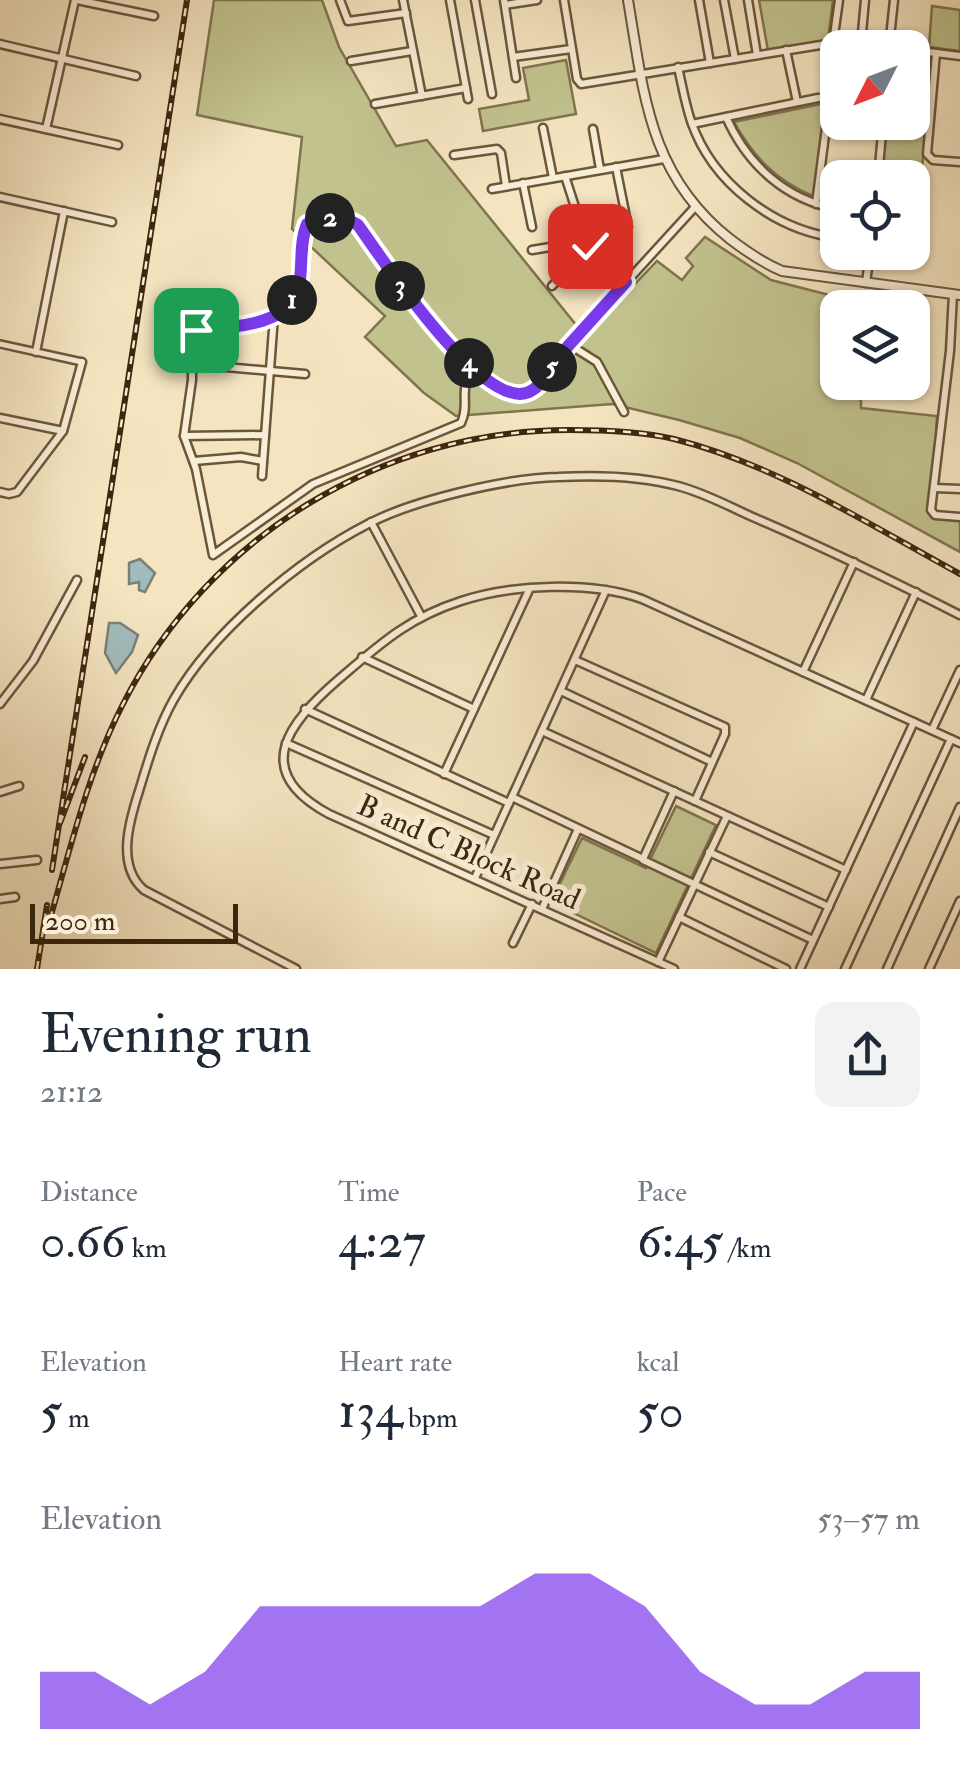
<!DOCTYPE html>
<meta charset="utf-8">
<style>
:root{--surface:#fff;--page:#f2f2f3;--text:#1f2937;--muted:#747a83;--accent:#7c3aed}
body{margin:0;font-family:"IM FELL Double Pica",serif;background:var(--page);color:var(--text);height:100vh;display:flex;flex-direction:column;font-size:38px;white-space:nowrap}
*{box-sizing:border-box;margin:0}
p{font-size:32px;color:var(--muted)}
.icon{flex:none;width:55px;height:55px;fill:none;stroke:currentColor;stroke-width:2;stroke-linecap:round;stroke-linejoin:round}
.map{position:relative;height:969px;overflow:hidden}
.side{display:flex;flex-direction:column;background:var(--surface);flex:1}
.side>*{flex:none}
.needle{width:65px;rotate:228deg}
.buttons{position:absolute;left:820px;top:30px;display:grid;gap:20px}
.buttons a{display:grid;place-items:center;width:110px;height:110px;border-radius:20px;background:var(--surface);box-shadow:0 2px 8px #0004;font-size:50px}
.scale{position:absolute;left:30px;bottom:25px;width:208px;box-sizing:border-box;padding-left:10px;border:5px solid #3e260d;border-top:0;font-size:28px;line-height:35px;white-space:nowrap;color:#3e260d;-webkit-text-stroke:8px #f8edd6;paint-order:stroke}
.pin{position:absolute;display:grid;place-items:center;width:85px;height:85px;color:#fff;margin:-42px;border-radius:20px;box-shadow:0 5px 15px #0006}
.km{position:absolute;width:50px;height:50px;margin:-25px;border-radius:50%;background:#222;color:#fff;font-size:28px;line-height:50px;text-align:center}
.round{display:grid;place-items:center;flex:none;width:105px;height:105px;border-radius:20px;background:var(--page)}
.overview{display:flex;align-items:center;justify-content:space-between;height:170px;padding:0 40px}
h1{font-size:55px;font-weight:600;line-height:75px}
.figures{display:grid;grid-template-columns:repeat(3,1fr);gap:15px;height:170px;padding:10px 40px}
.figures div{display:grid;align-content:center}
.figures b{font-size:50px;font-weight:600}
.figures small{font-size:28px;font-weight:400}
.figures p{font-size:28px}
.chart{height:280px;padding:20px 40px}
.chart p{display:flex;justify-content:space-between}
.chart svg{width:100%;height:180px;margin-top:10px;fill:var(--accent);opacity:.7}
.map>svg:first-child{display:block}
.green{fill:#c1c28e;stroke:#80744e;stroke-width:2.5}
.water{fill:#a1bcbd;stroke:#798077;stroke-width:2.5}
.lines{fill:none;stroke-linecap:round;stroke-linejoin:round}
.pedestrian-casing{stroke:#6c563a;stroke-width:10}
.minor-casing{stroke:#6c563a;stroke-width:11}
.tertiary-casing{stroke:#6c563a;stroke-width:12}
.pedestrian{stroke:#f8edd6;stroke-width:5}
.minor{stroke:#f8edd6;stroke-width:6}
.tertiary{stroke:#f8edd6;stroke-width:8}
.rail-casing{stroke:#3e260d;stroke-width:6}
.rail{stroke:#f8edd6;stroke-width:2.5;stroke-dasharray:8;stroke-linecap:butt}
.route-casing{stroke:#fff;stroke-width:20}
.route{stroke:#7c3aed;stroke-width:12}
.labels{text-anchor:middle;stroke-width:10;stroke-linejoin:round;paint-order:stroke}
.street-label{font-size:30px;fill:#3e260d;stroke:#f8edd6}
</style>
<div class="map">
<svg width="960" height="969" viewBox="0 0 960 969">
<rect width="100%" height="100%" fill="#f4e4c0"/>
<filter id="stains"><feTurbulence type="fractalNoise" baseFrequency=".002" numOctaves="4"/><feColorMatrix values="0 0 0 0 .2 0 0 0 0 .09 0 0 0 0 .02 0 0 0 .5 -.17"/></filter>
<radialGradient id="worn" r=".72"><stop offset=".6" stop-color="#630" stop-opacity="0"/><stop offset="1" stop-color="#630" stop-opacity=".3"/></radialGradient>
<g class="green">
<polygon points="214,0 322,0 339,47 396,146 427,140 585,336 657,261 682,280 693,266 686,258 705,237 771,280 833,296 830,325 837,326 838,382 861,383 861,408 937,416 932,511 960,515 960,552 797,463 740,438 679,420 612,404 456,416 424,393 365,337 385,316 292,229 302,137 197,115"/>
<polygon points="759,0 833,0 828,40 768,51"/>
<polygon points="932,6 960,10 960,51 929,47"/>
<polygon points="913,55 933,57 922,168 882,164 887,123 912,122"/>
<polygon points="566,60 576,114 483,131 479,109 529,100 523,68"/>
<path d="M821,104L826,105L813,196C775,180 754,157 734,122Z"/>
<polygon points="676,806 716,825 656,953 551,902 582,838 646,868"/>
</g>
<g class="water">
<polygon points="140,559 155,573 145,592 139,590 139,582 129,584 129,563"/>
<polygon points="109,623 120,623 138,635 132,652 116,673 105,653"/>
</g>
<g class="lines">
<g class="pedestrian-casing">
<polyline id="pedestrian" points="0,344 82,362"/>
</g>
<g class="minor-casing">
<g id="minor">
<polyline points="77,0 154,16"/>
<polyline points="340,0 348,21 406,13"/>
<polyline points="403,0 422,96"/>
<polyline points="450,0 468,99"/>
<polyline points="475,0 492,94"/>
<polyline points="504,0 516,78"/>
<polyline points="564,0 577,79 581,84 833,43 895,48"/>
<polyline points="699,0 710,63"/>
<polyline points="724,0 735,59"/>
<polyline points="748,0 757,55"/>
<polyline points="505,5 537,0"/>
<polyline points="833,43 839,0"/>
<polyline points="0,44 136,76"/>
<polyline points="861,44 865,0"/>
<polyline points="889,47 894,0"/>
<polyline points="786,50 797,102"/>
<polyline points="912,50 960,56"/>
<polyline points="936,53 927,154 933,160 960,162"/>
<polyline points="513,57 571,49"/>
<polyline points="351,61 412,51"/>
<path d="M678,67C682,85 685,103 691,121C712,183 774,230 838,238"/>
<polyline points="375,104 466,88"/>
<path d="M726,117C747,164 785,200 838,209"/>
<polyline points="0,119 118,145"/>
<polyline points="692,124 818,98 838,98"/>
<polyline points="543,128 553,178"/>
<polyline points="46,129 75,0"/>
<polyline points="593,129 600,169"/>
<polyline points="454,155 497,149 501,153 506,186"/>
<polyline points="616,167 628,227"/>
<polyline points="565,176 586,241 626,282"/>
<polyline points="878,178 883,122"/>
<polyline points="523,183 532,227"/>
<polyline points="492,189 664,159"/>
<polyline points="0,197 112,222"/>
<polyline points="816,204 830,97"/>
<polyline points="532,250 586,241"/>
<polyline points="866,283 870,252"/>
<polyline points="552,286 590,246"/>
<polyline points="953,294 950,351 931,510 935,515 960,517"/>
<polyline points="570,345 597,362 624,412"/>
<polyline points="36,352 64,211"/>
<polyline points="192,364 305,374"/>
<path d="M475,368C456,390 471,402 461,423L313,484L213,555L196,469L184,436L192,380V333L196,330C227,327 269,329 290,302C318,270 275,194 355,222L401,287L454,349L498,386L510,393L522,394L541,382L567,347L695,207"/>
<polyline points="0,418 63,431"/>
<polyline points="184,436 265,435"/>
<polyline points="194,461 241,457 263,461"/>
<polyline points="262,476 274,316"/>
<polyline points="935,488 960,489"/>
<polyline points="0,492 9,494 17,492 63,431 82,362"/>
<polyline points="371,522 421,616"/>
<polyline points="362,657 474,709"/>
<polyline points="575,660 725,727 725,734 695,801"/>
<polyline points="803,672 854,562"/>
<polyline points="561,691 712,762"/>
<polyline points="866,700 916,592"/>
<polyline points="0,704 33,661 77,580"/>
<polyline points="305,709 509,803"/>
<polyline points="932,730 960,670"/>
<polyline points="542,731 846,870"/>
<polyline points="286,743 494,835"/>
<polyline points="444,774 529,590"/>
<polyline points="0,792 19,786"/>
<polyline points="512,797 643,859 674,791"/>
<polyline points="709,852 829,907"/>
<polyline points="643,860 813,940"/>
<polyline points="0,864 37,860"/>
<polyline points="475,878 606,590"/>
<polyline points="0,899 15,897"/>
<polyline points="542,909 578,829"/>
<polyline points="679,917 786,969"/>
<polyline points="513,943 532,904"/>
<polyline points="658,962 727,816"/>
<path d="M296,969L144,890C116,866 129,822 139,791C148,761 158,727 174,699C213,631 298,560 368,524C413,500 508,478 558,477C597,475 641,476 678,486C705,493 730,507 755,518C825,548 893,581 960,615"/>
<path d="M674,969L329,814C249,771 289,722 339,679C380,644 408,618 461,601C512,584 591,581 642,599L960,743"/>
<polyline points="800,969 914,722"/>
<polyline points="845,969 951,739"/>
<polyline points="887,969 960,807"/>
<polyline points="929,969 960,901"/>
</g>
</g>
<g class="tertiary-casing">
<path id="tertiary" d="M628,0C644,95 649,175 730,239C747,252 763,263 782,271L960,295"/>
</g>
<use href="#pedestrian" class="pedestrian"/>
<use href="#minor" class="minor"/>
<use href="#tertiary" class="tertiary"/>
<g class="rail-casing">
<g id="rail">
<polyline points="60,823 85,757"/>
<polyline points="52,870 187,0"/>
<path d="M50,919C71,846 88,772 123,704C208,537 381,430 569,430C603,430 640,431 674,439C777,465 868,524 960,574"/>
<polyline points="37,969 47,905"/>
</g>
</g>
<use href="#rail" class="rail"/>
</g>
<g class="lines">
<g class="route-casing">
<path id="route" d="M196,330C228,327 290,328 299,286C303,266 299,243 307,224C321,216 344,215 358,225C381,257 483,413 529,392C546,384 557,359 569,345C588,324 607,303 626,282L590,246"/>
</g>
<use href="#route" class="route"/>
</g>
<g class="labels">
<g class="street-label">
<text transform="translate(469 852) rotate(24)" y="10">B and C Block Road</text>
</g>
</g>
<rect width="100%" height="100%" filter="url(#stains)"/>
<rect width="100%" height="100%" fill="url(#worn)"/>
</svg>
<div class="buttons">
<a><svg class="needle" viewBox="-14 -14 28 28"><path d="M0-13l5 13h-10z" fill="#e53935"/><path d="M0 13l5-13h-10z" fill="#747a83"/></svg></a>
<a><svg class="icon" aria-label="locate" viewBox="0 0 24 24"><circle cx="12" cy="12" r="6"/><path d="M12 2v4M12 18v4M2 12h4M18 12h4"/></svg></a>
<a><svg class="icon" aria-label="layers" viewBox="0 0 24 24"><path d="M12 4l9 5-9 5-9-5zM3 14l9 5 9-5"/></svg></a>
</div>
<div class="scale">200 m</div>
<div class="pin" style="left:196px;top:330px;background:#1e9e55"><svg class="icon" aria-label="arrive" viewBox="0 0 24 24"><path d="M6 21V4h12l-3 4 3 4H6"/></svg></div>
<div class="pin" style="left:590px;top:246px;background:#d93025"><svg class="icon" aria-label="check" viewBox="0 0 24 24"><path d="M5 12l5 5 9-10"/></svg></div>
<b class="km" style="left:292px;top:300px">1</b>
<b class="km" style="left:330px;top:218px">2</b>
<b class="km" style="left:400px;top:286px">3</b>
<b class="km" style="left:469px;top:363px">4</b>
<b class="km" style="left:552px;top:367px">5</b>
</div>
<section class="side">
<div class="overview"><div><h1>Evening run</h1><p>21:12</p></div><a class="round"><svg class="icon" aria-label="share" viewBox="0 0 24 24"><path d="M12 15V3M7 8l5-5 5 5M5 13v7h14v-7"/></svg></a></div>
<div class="figures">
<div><p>Distance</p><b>0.66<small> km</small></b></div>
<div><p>Time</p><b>4:27</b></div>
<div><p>Pace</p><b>6:45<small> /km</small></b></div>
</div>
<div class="figures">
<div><p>Elevation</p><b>5<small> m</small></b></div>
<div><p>Heart rate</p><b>134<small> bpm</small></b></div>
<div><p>kcal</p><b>50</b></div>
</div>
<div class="chart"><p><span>Elevation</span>53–57 m</p>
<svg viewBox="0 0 160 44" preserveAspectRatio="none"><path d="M0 44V30L10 30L20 38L30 30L40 14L50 14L60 14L70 14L80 14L90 6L100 6L110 14L120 30L130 38L140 38L150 30L160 30V44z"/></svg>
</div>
</section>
